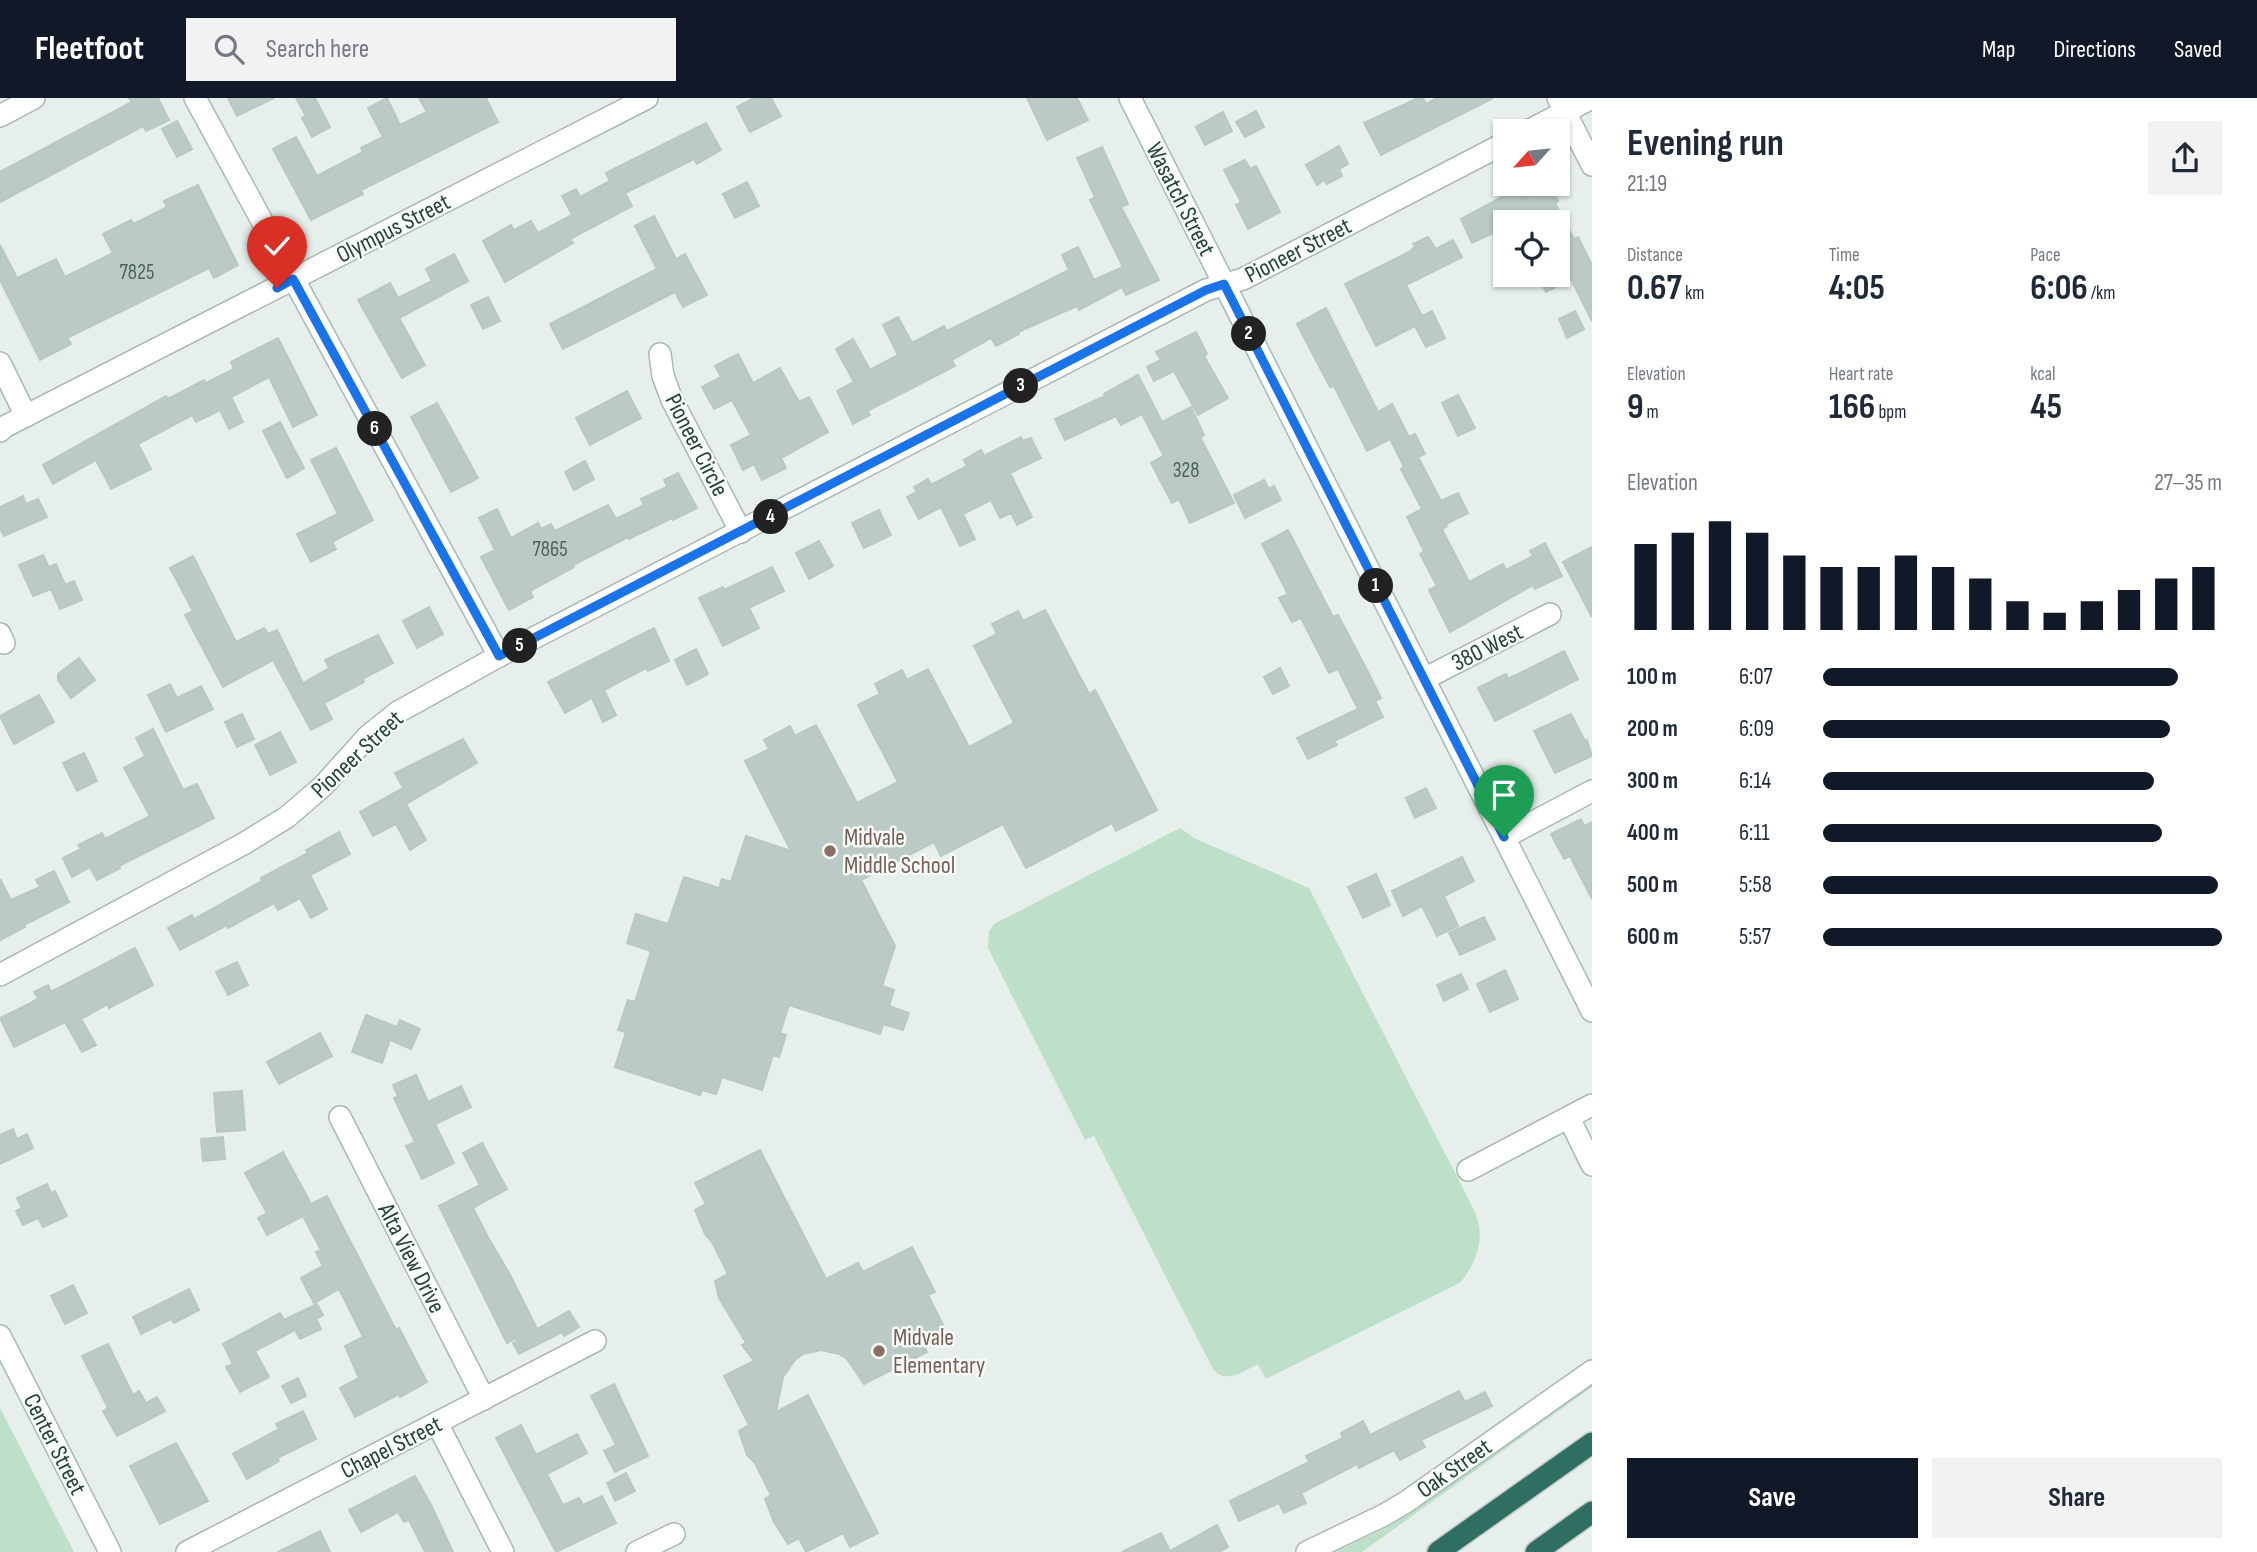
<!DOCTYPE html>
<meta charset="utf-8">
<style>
:root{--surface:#fff;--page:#f2f2f3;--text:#1f2937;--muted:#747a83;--accent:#111827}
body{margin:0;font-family:"Sofia Sans Condensed",sans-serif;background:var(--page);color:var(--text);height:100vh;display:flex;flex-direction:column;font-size:26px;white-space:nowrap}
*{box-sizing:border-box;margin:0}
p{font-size:23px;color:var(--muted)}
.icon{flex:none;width:38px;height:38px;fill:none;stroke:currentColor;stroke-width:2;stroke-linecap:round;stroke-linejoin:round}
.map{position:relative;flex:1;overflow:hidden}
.details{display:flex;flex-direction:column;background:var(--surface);width:665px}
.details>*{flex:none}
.needle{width:46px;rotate:243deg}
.controls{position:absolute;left:1493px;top:21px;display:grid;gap:14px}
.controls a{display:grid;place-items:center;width:77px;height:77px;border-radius:0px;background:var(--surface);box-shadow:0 2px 5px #0004;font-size:35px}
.pin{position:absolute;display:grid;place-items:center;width:60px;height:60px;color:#fff;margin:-72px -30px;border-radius:50% 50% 50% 0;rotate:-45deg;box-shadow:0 0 7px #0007}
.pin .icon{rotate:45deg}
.km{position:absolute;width:35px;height:35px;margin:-18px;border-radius:50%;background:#222;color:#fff;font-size:19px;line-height:35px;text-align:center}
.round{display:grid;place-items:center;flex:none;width:74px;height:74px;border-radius:0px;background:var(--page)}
.summary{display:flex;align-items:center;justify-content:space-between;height:119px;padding:0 35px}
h1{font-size:38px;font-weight:700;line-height:52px}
.metrics{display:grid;grid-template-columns:repeat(3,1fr);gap:10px;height:119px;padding:7px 35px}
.metrics div{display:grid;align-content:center}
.metrics b{font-size:35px;font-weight:700}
.metrics small{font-size:19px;font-weight:400}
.metrics p{font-size:19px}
.chart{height:196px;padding:14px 35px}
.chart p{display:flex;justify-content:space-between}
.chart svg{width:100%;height:126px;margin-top:7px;stroke:var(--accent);stroke-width:6}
.action{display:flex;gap:14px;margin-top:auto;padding:14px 35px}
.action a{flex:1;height:80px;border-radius:0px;background:var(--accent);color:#fff;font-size:28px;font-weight:700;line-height:80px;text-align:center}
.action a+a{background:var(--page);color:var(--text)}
ul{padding:0 35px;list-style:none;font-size:23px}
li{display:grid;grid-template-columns:112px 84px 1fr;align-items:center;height:52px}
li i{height:18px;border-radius:9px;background:var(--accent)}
header{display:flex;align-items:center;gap:42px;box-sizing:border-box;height:98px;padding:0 35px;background:var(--accent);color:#fff}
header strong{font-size:33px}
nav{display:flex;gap:38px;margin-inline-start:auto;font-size:24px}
.search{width:490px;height:63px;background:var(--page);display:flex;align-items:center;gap:18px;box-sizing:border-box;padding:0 24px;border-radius:0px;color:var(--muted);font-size:26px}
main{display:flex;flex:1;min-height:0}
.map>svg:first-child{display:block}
.green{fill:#bfe0c8}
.building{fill:#bbcac4;stroke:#b8c9c2;stroke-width:2}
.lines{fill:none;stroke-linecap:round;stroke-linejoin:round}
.street-casing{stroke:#a8b8b2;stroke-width:24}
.secondary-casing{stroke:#a4bbb3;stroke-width:24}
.highway-casing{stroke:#c2cac8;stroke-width:24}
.street{stroke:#fff;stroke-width:21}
.secondary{stroke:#fff;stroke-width:21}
.highway{stroke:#2f6f62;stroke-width:21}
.route-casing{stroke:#fff;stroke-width:14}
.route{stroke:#1a73e8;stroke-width:9}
.education-dot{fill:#8d6e63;stroke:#f7fbf9;stroke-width:2.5}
.labels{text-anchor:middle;stroke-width:5;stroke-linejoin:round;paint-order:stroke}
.number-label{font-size:21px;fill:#4a645c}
.street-label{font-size:24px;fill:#24423a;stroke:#f7fbf9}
.education-label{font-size:24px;fill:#785e54;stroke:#f7fbf9;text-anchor:start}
</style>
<header>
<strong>Fleetfoot</strong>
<div class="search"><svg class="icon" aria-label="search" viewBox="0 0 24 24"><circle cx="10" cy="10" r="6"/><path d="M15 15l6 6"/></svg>Search here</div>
<nav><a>Map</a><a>Directions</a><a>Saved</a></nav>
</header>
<main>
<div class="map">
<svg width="1592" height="1454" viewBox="0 0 1592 1454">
<rect width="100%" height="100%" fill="#e6efeb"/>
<g class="green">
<path d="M1180,730L1196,741L1309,790L1473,1110C1486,1138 1479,1160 1461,1184L1266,1281L1258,1266C1243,1273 1227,1287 1213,1271L1094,1038L1085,1042L988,850L989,833L994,826Z"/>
<polygon points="1592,1285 1592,1289 1362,1454 1336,1454 1391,1427"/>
<polygon points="0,1310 74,1454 0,1454"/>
</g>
<g class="building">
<polygon points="129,0 158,0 169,22 146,33 143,28 0,104 0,74 132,4"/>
<polygon points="228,0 274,0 237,18"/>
<polygon points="296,0 315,0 330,29 312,39 302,20 306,18"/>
<polygon points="387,0 400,27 427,14 419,0 486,0 498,24 361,92 363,96 311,122 273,51 296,39 317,78 363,54 361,50 383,39 368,10"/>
<polygon points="754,0 771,0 781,18 750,34 737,9"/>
<polygon points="1027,0 1077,0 1088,22 1047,42"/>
<polygon points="1418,0 1423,0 1426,6 1437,0 1493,0 1381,57 1364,25"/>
<polygon points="1256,13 1264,29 1245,39 1236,24"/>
<polygon points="1223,14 1232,33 1205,47 1196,29"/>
<polygon points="177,23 192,51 177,59 162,31"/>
<polygon points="706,25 721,52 697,66 694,61 625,95 632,108 570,141 573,145 505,184 483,143 511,127 514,132 531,123 538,135 572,117 562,98 576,91 580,99 610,83 606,75"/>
<polygon points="1339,48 1348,66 1339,71 1342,78 1327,86 1324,82 1317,87 1306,67"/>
<polygon points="1102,49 1128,106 1121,109 1159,182 1126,197 1122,189 1079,212 1077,208 1018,234 1019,236 996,248 991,240 952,262 955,268 867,313 870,317 853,326 837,293 854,284 836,251 853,241 870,272 898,257 883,227 898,219 912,245 944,228 947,233 1069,172 1062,157 1078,149 1094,182 1123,169 1090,102 1095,99 1077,60"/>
<polygon points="1245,62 1250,71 1256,68 1280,114 1248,131 1236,107 1241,104 1224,72"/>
<polygon points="747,84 759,108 735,120 723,96"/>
<polygon points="1550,86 1558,103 1555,105 1574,141 1578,139 1592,167 1592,223 1571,181 1546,194 1537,177 1558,177 1558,124 1535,124 1526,111 1509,120 1505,113 1505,158 1493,135 1472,145 1461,121 1519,90 1523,99"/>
<polygon points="198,87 238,167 214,180 209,170 67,240 71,246 40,262 0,182 0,147 17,180 56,161 65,179 113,155 103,136 131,122 134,126 167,109 164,103"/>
<polygon points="654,118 676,161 685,156 707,197 683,209 675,194 563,251 550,226 657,171 635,128"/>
<polygon points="1428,139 1436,151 1453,142 1462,159 1406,187 1422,218 1432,213 1445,240 1426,249 1415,228 1376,248 1345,186 1409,154 1415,149 1413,146"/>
<polygon points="454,156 468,183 399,220 425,267 402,280 358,202 390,185 398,200 432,183 426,171"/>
<polygon points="488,199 500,223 483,231 471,207"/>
<polygon points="1326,210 1378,314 1392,306 1409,339 1415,336 1425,356 1418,359 1441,403 1458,395 1468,415 1446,426 1447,428 1442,431 1469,484 1503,466 1506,472 1533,458 1530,453 1545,445 1562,478 1535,491 1533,487 1450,534 1429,492 1437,488 1420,456 1424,453 1407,419 1422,411 1401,371 1404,369 1390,341 1367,353 1334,288 1330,289 1297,226"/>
<polygon points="1575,213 1584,231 1567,240 1559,221"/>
<polygon points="1196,234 1207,256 1204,258 1228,300 1198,317 1174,273 1154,283 1147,269 1161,262 1156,254"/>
<polygon points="278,240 317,317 293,329 269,279 231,299 243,324 229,331 220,312 196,324 192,317 138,346 151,371 111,391 96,362 53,386 43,367 166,298 168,301 204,282 206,285 234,271 231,264"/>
<polygon points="738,256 753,285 780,270 799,304 809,299 828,334 781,360 786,370 762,382 754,366 743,372 731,347 751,337 732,302 714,311 702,289 721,279 715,268"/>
<polygon points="1138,277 1162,324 1191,309 1204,337 1200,339 1234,405 1190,425 1179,401 1172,405 1151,365 1164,358 1142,316 1121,327 1116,318 1065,342 1055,321 1105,298 1104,296"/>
<polygon points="627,293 641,320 590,347 576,320"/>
<polygon points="1458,297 1475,330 1458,338 1442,305"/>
<polygon points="437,305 478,380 451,394 411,319"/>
<polygon points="280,324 304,370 287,380 263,333"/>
<polygon points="1021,339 1023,343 1031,340 1041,360 1010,375 1032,419 1017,427 1011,415 1000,420 991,402 963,416 975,441 960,448 941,409 919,421 907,399 917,394 914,389 928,381 931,387 967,368 964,362 981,352 984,358"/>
<polygon points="336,350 373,422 332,444 336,451 311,464 297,436 338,416 311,362"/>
<polygon points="585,363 594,381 574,392 565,374"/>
<polygon points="678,375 697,410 673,422 672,420 629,441 628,439 573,467 574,469 530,493 533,499 509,512 481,459 495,452 479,420 497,411 511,440 538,425 541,431 551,426 555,433 608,407 616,421 644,407 641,401 667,389 664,382"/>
<polygon points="1264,382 1269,391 1274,388 1281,402 1245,420 1234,397"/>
<polygon points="23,398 26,406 38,401 47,419 4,438 0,430 0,409"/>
<polygon points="879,412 891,437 864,450 852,425"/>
<polygon points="1288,432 1333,519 1338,517 1367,572 1381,600 1375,603 1383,619 1334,643 1337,647 1308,661 1297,640 1358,611 1338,571 1329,575 1301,520 1292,524 1279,500 1288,496 1262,446"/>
<polygon points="819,443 833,468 809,481 796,455"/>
<polygon points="1592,449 1592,519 1563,464"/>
<polygon points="43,457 49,469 56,466 65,487 74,483 82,502 60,511 51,491 33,498 19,467"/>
<polygon points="193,458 236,544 264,530 268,536 277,532 303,585 329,570 325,562 378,537 393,565 362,581 364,584 324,605 332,621 311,632 273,562 223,589 185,517 193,513 170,470"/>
<polygon points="772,469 784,493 749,510 759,530 723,548 699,500 723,489 724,492"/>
<polygon points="429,509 443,536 417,550 403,523"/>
<polygon points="1045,512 1089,596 1095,592 1157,712 1116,733 1112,725 1026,770 1003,726 941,758 934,744 861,782 895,848 882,888 894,892 889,908 909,915 903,932 883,926 880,936 789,907 780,935 786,937 779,959 773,957 762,992 722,979 716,996 702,992 700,997 615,969 626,934 618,932 628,902 635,904 651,853 627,845 636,816 668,826 684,779 719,790 722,781 731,784 746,738 791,753 745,663 769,651 764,642 790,628 795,638 816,627 857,705 898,684 858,607 880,596 875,586 902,572 907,582 928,571 969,649 1014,625 974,548 997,536 992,526 1018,513 1023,523"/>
<polygon points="654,530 669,563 648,573 646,570 604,592 616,617 603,624 592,600 565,615 548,584"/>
<polygon points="696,551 708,576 687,587 675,562"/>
<polygon points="1564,553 1578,581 1495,623 1478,590 1506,576 1508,581"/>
<polygon points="79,560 95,582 71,600 58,582 58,576"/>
<polygon points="1280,570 1289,588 1273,596 1264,579"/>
<polygon points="170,586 177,600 201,588 213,611 166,634 148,597"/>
<polygon points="39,597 54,624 14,646 0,618"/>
<polygon points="242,616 254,641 237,649 225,624"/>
<polygon points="1571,616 1585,643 1587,642 1592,658 1555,675 1534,633"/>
<polygon points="153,631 183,692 197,686 214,720 119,768 120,770 97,782 90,769 72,779 63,760 81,751 78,747 102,735 105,741 150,718 124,670 145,658 136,640"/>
<polygon points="280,634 296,664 270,677 255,647"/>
<polygon points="463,641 477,665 406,706 426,742 410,752 396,726 373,738 360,714 403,690 395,675"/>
<polygon points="84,655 97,683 77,693 63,665"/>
<polygon points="1426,690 1436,710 1415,720 1406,700"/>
<polygon points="1581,721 1584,728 1592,724 1592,801 1570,758 1564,761 1551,736"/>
<polygon points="339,734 350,756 310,777 327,811 311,820 300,800 278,812 274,805 228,830 227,827 180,852 168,830 192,817 194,821 262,783 261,780 308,755 306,752"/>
<polygon points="1462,759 1474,783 1444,798 1458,828 1437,838 1422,808 1403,818 1392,793"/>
<polygon points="54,773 69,804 24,827 25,829 0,842 0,781 11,802 40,789 36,782"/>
<polygon points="1376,776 1390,807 1363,820 1348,789"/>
<polygon points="1484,819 1495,841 1460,857 1449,835"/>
<polygon points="135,850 153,887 109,910 108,906 81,921 96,947 82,954 65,924 14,949 0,920 31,905 38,900 34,894 48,887 51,894"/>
<polygon points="237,864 248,887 228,897 216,874"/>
<polygon points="1505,872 1518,901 1490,914 1477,886"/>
<polygon points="1461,876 1468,891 1444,903 1437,887"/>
<polygon points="366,917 397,929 400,922 420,931 411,951 390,942 382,965 352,954"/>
<polygon points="320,935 332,958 279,986 267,964"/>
<polygon points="416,977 428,1004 461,988 471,1009 435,1026 454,1065 422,1081 406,1048 415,1044 394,1000 398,998 393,987"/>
<polygon points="242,993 245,1032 217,1034 214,995"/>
<polygon points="13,1031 17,1041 27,1036 33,1050 0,1066 0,1037"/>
<polygon points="223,1039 225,1061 203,1063 201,1041"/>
<polygon points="482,1045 507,1091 473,1110 489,1141 509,1175 537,1231 569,1213 579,1229 564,1238 562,1234 519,1256 513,1245 517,1243 516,1240 507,1245 439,1108 480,1087 463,1055"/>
<polygon points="760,1052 826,1181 858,1165 863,1174 912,1149 935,1194 928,1197 945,1231 922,1243 927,1254 864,1286 847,1261 839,1256 821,1252 803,1256 795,1262 783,1279 776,1314 808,1297 878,1435 850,1449 843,1435 806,1454 799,1440 788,1446 774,1424 765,1401 771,1397 755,1365 747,1357 739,1333 749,1327 724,1278 754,1263 742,1247 746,1245 745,1243 719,1200 715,1183 728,1176 712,1144 705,1136 695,1112 706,1106 695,1085"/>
<polygon points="283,1054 311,1106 327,1098 396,1232 399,1230 427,1284 400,1299 399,1296 355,1319 340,1290 359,1280 345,1248 363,1239 339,1191 314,1205 301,1180 323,1168 316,1154 321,1152 303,1118 267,1137 258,1120 267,1115 245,1075"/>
<polygon points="47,1086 51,1095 55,1093 67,1118 43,1129 38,1120 23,1127 16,1113 22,1110 17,1100"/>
<polygon points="73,1187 87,1215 65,1226 51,1198"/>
<polygon points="189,1191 199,1212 174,1225 171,1221 141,1236 133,1219"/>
<polygon points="317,1206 323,1217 316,1221 321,1231 300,1241 295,1232 255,1253 269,1279 240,1294 226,1269 233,1266 223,1246 280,1215 284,1222"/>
<polygon points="108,1246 133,1297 139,1293 146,1305 157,1299 165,1313 117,1338 103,1313 108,1310 82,1258"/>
<polygon points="298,1280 306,1298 291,1305 282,1288"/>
<polygon points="614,1286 648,1358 615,1374 604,1353 616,1347 591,1298"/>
<polygon points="1459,1293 1465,1304 1485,1294 1492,1308 1421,1342 1425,1349 1400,1362 1394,1352 1359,1370 1357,1366 1301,1395 1306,1405 1284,1415 1279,1405 1239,1423 1230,1403 1309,1364 1306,1358 1343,1340 1341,1335 1363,1323 1370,1337"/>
<polygon points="303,1313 316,1341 277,1360 279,1363 247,1381 233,1356 279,1331 276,1326"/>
<polygon points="521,1327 536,1357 577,1336 587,1355 547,1376 563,1407 579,1400 583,1407 602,1398 616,1425 556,1454 496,1340"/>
<polygon points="176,1345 208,1403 160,1426 130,1368"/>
<polygon points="626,1375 635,1393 615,1403 607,1385"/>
<polygon points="415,1378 432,1409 453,1454 425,1454 409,1422 404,1424 398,1414 361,1434 349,1412"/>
<polygon points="1217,1427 1228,1449 1219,1454 1122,1454 1161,1435 1170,1453"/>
<polygon points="320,1433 330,1454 278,1454"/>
</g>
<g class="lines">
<g class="street-casing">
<g id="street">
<polyline points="195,0 499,558"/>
<polyline points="1558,0 1592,67"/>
<polyline points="0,18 34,0"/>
<polyline points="1528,33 1592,0"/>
<polyline points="660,256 663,278 672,302 741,434"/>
<polyline points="0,265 26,318"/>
<polyline points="0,333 4,329 647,0"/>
<polyline points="0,536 4,545"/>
<polyline points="1424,581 1550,516"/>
<polyline points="1505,739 1592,693"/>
<polyline points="0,877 245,745 287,719 323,688 368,638 398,614 499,558 1206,192 1243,181 1505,45"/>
<polyline points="340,1019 484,1301"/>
<polyline points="1569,1020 1592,1067"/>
<polyline points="1468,1072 1592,1007"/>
<polyline points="437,1325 503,1454"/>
<polyline points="187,1454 595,1243"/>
<polyline points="637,1454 674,1436"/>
<polyline points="1307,1454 1384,1417 1406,1404 1592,1273"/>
</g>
</g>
<g class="secondary-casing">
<g id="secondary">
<polyline points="1130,0 1592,913"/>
<polyline points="0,1238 110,1454"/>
</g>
</g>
<g class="highway-casing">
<g id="highway">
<polyline points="1438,1454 1592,1345"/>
<polyline points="1536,1454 1592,1414"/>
</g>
</g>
<use href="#street" class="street"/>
<use href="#secondary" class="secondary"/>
<use href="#highway" class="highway"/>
</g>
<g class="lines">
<g class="route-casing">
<polyline id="route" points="277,190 293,181 499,558 1206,192 1224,186 1504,739"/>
</g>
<use href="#route" class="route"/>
</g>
<g class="education-dot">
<circle cx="830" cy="753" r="7"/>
<circle cx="879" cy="1253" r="7"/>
</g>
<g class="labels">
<g class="number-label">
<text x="137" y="181">7825</text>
<text x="1186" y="379">328</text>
<text x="550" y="458">7865</text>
</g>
<g class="street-label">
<text transform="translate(1181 101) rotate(63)" y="8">Wasatch Street</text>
<text transform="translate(393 130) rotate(-27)" y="8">Olympus Street</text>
<text transform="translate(1298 152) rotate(-27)" y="8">Pioneer Street</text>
<text transform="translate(697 347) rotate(63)" y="8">Pioneer Circle</text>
<text transform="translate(1487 549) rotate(-27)" y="8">380 West</text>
<text transform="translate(357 656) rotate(-43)" y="8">Pioneer Street</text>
<text transform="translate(412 1160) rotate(63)" y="8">Alta View Drive</text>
<text transform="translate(55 1346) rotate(63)" y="8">Center Street</text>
<text transform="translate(391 1349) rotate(-27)" y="8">Chapel Street</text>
<text transform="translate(1454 1370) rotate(-35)" y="8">Oak Street</text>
</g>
<g class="education-label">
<text x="844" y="747">Midvale<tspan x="844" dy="28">Middle School</tspan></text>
<text x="893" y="1247">Midvale<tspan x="893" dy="28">Elementary</tspan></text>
</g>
</g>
</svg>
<div class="controls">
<a><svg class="needle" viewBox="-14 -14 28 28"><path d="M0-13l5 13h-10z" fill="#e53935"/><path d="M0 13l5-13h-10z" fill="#747a83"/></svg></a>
<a><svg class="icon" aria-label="locate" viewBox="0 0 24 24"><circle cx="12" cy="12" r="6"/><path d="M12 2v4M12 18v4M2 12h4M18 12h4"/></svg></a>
</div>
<div class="pin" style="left:1504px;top:739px;background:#1e9e55"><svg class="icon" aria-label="arrive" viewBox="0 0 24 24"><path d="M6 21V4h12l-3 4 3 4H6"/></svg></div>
<div class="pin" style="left:277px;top:190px;background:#d93025"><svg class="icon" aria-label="check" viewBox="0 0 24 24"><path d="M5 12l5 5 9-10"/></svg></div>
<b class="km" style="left:1376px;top:488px">1</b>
<b class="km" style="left:1249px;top:236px">2</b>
<b class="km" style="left:1021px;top:288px">3</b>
<b class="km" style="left:771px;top:419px">4</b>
<b class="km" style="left:520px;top:548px">5</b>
<b class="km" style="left:375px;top:331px">6</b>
</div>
<section class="details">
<div class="summary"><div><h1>Evening run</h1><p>21:19</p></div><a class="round"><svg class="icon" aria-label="share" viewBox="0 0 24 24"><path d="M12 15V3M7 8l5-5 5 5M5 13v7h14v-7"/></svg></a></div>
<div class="metrics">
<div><p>Distance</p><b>0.67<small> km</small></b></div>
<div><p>Time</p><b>4:05</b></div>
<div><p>Pace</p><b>6:06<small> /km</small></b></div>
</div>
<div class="metrics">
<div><p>Elevation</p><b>9<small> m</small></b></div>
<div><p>Heart rate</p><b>166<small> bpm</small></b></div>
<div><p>kcal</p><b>45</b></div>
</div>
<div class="chart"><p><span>Elevation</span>27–35 m</p>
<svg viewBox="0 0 160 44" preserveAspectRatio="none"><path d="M5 44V14M15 44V10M25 44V6M35 44V10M45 44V18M55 44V22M65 44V22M75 44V18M85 44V22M95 44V26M105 44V34M115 44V38M125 44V34M135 44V30M145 44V26M155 44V22"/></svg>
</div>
<ul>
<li><b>100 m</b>6:07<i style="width:89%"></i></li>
<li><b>200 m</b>6:09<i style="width:87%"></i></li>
<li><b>300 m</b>6:14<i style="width:83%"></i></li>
<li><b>400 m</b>6:11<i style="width:85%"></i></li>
<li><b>500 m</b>5:58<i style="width:99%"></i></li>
<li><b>600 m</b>5:57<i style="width:100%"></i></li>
</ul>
<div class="action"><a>Save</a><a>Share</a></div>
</section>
</main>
